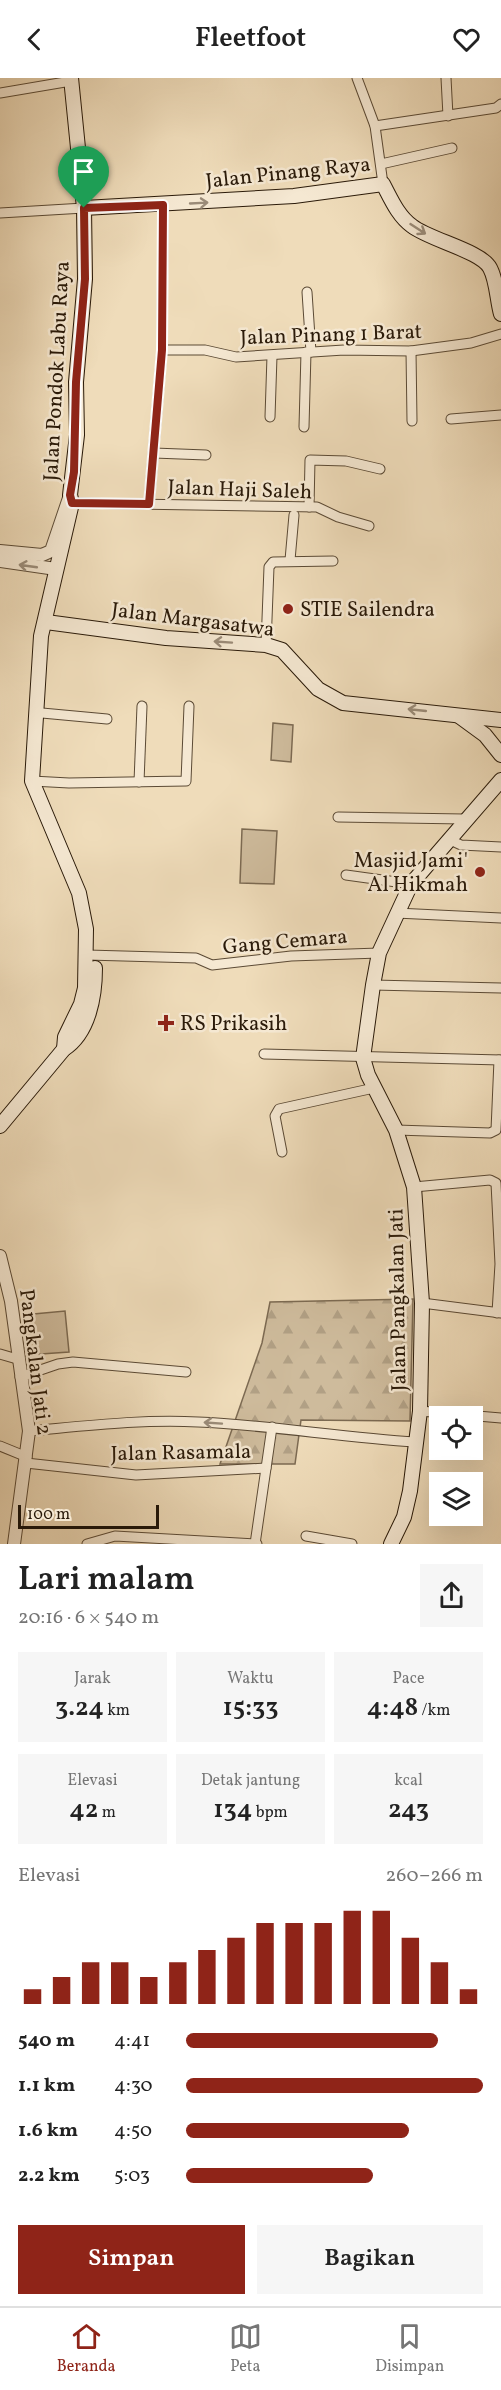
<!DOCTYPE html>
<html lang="id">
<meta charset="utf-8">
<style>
:root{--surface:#fff;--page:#f6f6f6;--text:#222;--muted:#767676;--line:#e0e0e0;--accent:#8f2418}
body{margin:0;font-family:Vollkorn,serif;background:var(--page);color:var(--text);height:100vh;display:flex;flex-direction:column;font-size:22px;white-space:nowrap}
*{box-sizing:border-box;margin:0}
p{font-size:20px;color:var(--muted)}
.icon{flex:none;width:33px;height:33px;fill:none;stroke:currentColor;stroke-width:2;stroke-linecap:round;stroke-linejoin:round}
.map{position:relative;height:1466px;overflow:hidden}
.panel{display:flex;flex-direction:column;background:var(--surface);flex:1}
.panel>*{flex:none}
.buttons{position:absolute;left:429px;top:1328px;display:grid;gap:12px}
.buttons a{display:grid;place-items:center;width:54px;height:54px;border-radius:0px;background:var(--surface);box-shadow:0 6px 24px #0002;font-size:30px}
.scale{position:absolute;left:18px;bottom:15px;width:141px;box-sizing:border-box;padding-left:6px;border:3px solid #2a1a09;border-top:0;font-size:16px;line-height:21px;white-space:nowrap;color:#2a1a09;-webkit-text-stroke:4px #f5e8d2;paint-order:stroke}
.pin{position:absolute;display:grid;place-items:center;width:51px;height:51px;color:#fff;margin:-62px -26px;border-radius:50% 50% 50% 0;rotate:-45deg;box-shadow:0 0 6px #0007}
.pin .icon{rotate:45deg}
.round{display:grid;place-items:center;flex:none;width:63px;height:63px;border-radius:0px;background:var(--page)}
.overview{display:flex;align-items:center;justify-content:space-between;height:102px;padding:0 18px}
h1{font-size:33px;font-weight:600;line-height:45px}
.figures{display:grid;grid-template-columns:repeat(3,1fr);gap:9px;height:102px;padding:6px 18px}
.figures div{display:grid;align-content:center;border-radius:0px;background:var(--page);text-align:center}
.figures b{font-size:26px;font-weight:600}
.figures small{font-size:16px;font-weight:400}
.figures p{font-size:16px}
.chart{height:168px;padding:12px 18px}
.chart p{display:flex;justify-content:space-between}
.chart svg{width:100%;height:108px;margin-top:6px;stroke:var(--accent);stroke-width:6}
.primary-button{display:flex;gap:12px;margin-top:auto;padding:12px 18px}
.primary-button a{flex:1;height:69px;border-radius:0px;background:var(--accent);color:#fff;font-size:24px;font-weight:600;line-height:69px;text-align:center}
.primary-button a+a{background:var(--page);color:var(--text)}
ul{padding:0 18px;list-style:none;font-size:20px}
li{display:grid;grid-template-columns:96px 72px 1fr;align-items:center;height:45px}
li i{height:15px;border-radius:8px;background:var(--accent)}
header{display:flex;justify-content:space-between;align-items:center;height:78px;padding:0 18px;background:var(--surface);font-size:27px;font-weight:600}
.dock{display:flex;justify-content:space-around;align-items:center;height:84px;border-top:2px solid var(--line);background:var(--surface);font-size:16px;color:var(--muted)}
.dock a{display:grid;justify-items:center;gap:3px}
.dock .selected{color:var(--accent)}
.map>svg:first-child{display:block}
.grass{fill:#cebb9c;stroke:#7c6a52;stroke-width:1.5}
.forest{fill:url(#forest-firs);stroke:#7c6a52;stroke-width:1.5}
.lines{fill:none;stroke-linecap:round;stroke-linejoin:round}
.minor-casing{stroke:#5b4a35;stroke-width:11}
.tertiary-casing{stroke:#5b4a35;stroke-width:14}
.secondary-casing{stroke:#2a1a09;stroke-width:16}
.minor{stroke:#f5e8d2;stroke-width:9}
.tertiary{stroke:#f5e8d2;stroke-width:12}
.secondary{stroke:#f5e8d2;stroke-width:14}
.oneway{stroke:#9a8b78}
.route-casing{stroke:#fff;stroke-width:12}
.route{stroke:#8f2418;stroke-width:8}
.poi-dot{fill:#8f2418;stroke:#f5e8d2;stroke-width:2}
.labels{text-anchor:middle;stroke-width:5;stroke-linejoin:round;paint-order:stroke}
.street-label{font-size:21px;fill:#2a1a09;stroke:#f5e8d2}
.poi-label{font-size:21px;fill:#2a1a09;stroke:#f5e8d2;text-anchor:start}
</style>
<header><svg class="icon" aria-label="back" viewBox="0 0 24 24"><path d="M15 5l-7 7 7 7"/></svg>Fleetfoot<svg class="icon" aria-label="heart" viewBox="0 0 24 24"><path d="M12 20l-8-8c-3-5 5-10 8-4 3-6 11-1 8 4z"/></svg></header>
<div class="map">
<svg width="501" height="1466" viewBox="0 0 501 1466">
<defs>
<pattern id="forest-firs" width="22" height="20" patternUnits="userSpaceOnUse" patternTransform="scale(1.5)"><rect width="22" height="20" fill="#cebb9c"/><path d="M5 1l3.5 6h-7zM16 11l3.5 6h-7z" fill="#b1a085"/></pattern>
</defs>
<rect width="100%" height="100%" fill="#efdcba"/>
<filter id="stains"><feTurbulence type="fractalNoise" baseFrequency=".00333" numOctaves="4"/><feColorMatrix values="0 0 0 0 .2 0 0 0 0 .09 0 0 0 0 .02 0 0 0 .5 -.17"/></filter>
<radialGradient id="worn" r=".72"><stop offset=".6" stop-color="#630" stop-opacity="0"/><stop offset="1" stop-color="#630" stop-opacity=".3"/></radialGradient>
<g class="grass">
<polygon points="273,645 293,647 291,684 271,682"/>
<polygon points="242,751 277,753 274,806 240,805"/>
<polygon points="65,1233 69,1274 27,1277 23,1237"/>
</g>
<polygon class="forest" points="413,1221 410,1343 301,1342 295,1386 220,1386 262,1265 270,1224"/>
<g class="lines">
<g class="minor-casing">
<g id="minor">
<polyline points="357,0 375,48 383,106"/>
<polyline points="446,0 448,38"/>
<polyline points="0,15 71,3"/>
<polyline points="375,48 496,30 501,26"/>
<polyline points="381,86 452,70"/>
<polyline points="0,135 84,130"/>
<polyline points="307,214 311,274"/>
<polyline points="162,272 205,272 236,279 344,272 411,273 471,265 501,256"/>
<polyline points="411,273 412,343"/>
<polyline points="270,339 272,278"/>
<polyline points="451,341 501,337"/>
<polyline points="304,349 306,274"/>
<polyline points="154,375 206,377"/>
<polyline points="72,425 317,429 338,439 369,448"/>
<polyline points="149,426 162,272 163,127"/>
<polyline points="309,429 310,382 346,383 380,391"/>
<polyline points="290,482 294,437"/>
<polyline points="266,567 269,489 273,484 333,483"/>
<polyline points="42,635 107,641"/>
<polyline points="32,703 69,705 186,703 189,628"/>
<polyline points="139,704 142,628"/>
<polyline points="338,739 464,741"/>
<polyline points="448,761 461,767 501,769"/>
<polyline points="346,797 411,806"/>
<polyline points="396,835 501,840"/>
<polyline points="87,877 196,880 212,887 291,878 379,875"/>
<polyline points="373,907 501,910"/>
<polyline points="264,976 501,982"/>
<polyline points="396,1052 490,1055 496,1052 499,982"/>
<polyline points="282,1074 275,1038 279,1031 374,1010"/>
<polyline points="414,1109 490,1102 496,1105 500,1186 497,1235"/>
<polyline points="422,1225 501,1235"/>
<polyline points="0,1276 17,1281"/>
<polyline points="20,1299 58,1286 73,1284 186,1294"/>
<polyline points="420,1333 501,1340"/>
<path d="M29,1353C85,1348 142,1341 198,1344C271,1347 343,1360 416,1364"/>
<polyline points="0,1368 27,1379"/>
<polyline points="26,1385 136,1397 266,1390"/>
<polyline points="306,1458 352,1466"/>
<polyline points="87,1466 115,1458 257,1466"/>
<polyline points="255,1466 272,1349"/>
</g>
</g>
<g class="tertiary-casing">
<g id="tertiary">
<polyline points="0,473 42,477 51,473 70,417"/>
<polyline points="0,483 56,491"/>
<polyline points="0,1178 11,1223 29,1353 14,1466"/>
</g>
</g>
<g class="secondary-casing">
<g id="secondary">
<path d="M84,130L294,118L383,106C391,121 398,138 412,148C430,162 481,173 490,190C497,203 497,222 501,236"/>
<polyline points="46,544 166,560 266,567 282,572 318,611 343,625 501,642"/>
<polyline points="459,638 485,657 501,677"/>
<polyline points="64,971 65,959 81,926 85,910 86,851 79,815 32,703 41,558 72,425 70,417 77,357 76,304 85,201 84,130 71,0"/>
<path d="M0,1048L64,971C89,955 95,918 95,890"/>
<polyline points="391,1466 404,1439 410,1413 420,1333 422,1225 414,1109 396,1052 368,997 363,980 373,907 379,875 411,806 501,702"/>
</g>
</g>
<use href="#minor" class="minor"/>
<use href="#tertiary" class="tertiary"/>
<use href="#secondary" class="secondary"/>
</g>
<defs><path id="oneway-shaft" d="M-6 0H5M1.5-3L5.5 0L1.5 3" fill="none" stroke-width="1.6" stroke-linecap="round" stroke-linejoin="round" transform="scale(1.5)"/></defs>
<g class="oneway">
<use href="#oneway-shaft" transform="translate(199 125) rotate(-3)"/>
<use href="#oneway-shaft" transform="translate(418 151) rotate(33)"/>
<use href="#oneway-shaft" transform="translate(28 488) rotate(-172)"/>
<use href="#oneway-shaft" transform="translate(223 564) rotate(-176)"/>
<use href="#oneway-shaft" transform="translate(417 632) rotate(-174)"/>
<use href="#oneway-shaft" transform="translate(213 1345) rotate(-176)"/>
</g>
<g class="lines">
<g class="route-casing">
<polygon id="route" points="163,127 162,272 149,426 72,425 70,417 74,394 76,304 85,201 84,130"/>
</g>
<use href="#route" class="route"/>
</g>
<g class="poi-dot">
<circle cx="288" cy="531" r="6"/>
<circle cx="480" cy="794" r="6"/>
<path d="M163 936h6v6h6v6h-6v6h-6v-6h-6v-6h6z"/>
</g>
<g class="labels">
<g class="street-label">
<text transform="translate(288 94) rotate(-6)" y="7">Jalan Pinang Raya</text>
<text transform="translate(331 256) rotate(-2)" y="7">Jalan Pinang 1 Barat</text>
<text transform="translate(56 293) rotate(-87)" y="7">Jalan Pondok Labu Raya</text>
<text transform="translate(240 411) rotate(2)" y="7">Jalan Haji Saleh</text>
<text transform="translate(193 541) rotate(7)" y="7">Jalan Margasatwa</text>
<text transform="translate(285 863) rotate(-5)" y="7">Gang Cemara</text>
<text transform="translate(397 1222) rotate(-91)" y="7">Jalan Pangkalan Jati</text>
<text transform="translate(36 1284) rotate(83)" y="7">Pangkalan Jati 2</text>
<text transform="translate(181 1374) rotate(-1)" y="7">Jalan Rasamala</text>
</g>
<g class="poi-label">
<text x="300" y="538">STIE Sailendra</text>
<text x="468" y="789" text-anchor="end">Masjid Jami'<tspan x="468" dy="24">Al Hikmah</tspan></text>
<text x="180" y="952">RS Prikasih</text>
</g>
</g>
<rect width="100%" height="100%" filter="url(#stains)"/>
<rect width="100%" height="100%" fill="url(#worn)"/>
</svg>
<div class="buttons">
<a><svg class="icon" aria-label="locate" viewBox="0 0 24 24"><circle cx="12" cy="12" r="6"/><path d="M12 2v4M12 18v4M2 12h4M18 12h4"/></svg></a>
<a><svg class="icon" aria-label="layers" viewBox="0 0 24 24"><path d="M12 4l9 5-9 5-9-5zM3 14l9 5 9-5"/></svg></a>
</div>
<div class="scale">100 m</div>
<div class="pin" style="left:84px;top:130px;background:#1e9e55"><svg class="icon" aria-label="arrive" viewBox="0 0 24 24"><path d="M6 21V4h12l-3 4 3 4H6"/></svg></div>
</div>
<section class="panel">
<div class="overview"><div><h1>Lari malam</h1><p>20:16 · 6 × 540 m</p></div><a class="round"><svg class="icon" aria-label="share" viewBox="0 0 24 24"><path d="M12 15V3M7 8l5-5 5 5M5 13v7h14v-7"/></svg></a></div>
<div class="figures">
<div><p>Jarak</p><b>3.24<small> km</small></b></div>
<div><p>Waktu</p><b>15:33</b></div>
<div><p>Pace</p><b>4:48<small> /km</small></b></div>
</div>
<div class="figures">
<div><p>Elevasi</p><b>42<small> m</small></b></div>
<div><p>Detak jantung</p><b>134<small> bpm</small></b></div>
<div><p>kcal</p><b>243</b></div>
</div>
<div class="chart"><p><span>Elevasi</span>260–266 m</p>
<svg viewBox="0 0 160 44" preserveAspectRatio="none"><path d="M5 44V38M15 44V33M25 44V27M35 44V27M45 44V33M55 44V27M65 44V22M75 44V17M85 44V11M95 44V11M105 44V11M115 44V6M125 44V6M135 44V17M145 44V27M155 44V38"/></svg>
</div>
<ul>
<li><b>540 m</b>4:41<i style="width:85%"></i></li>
<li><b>1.1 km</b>4:30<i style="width:100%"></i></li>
<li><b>1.6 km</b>4:50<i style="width:75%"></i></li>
<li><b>2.2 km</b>5:03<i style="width:63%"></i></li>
</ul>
<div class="primary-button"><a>Simpan</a><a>Bagikan</a></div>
</section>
<nav class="dock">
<a class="selected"><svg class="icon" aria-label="home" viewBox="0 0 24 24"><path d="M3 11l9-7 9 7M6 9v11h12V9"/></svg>Beranda</a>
<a><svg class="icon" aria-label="map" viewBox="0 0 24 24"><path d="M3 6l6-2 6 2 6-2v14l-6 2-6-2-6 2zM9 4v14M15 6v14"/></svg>Peta</a>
<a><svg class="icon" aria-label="saved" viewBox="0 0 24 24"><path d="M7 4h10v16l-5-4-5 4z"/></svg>Disimpan</a>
</nav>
